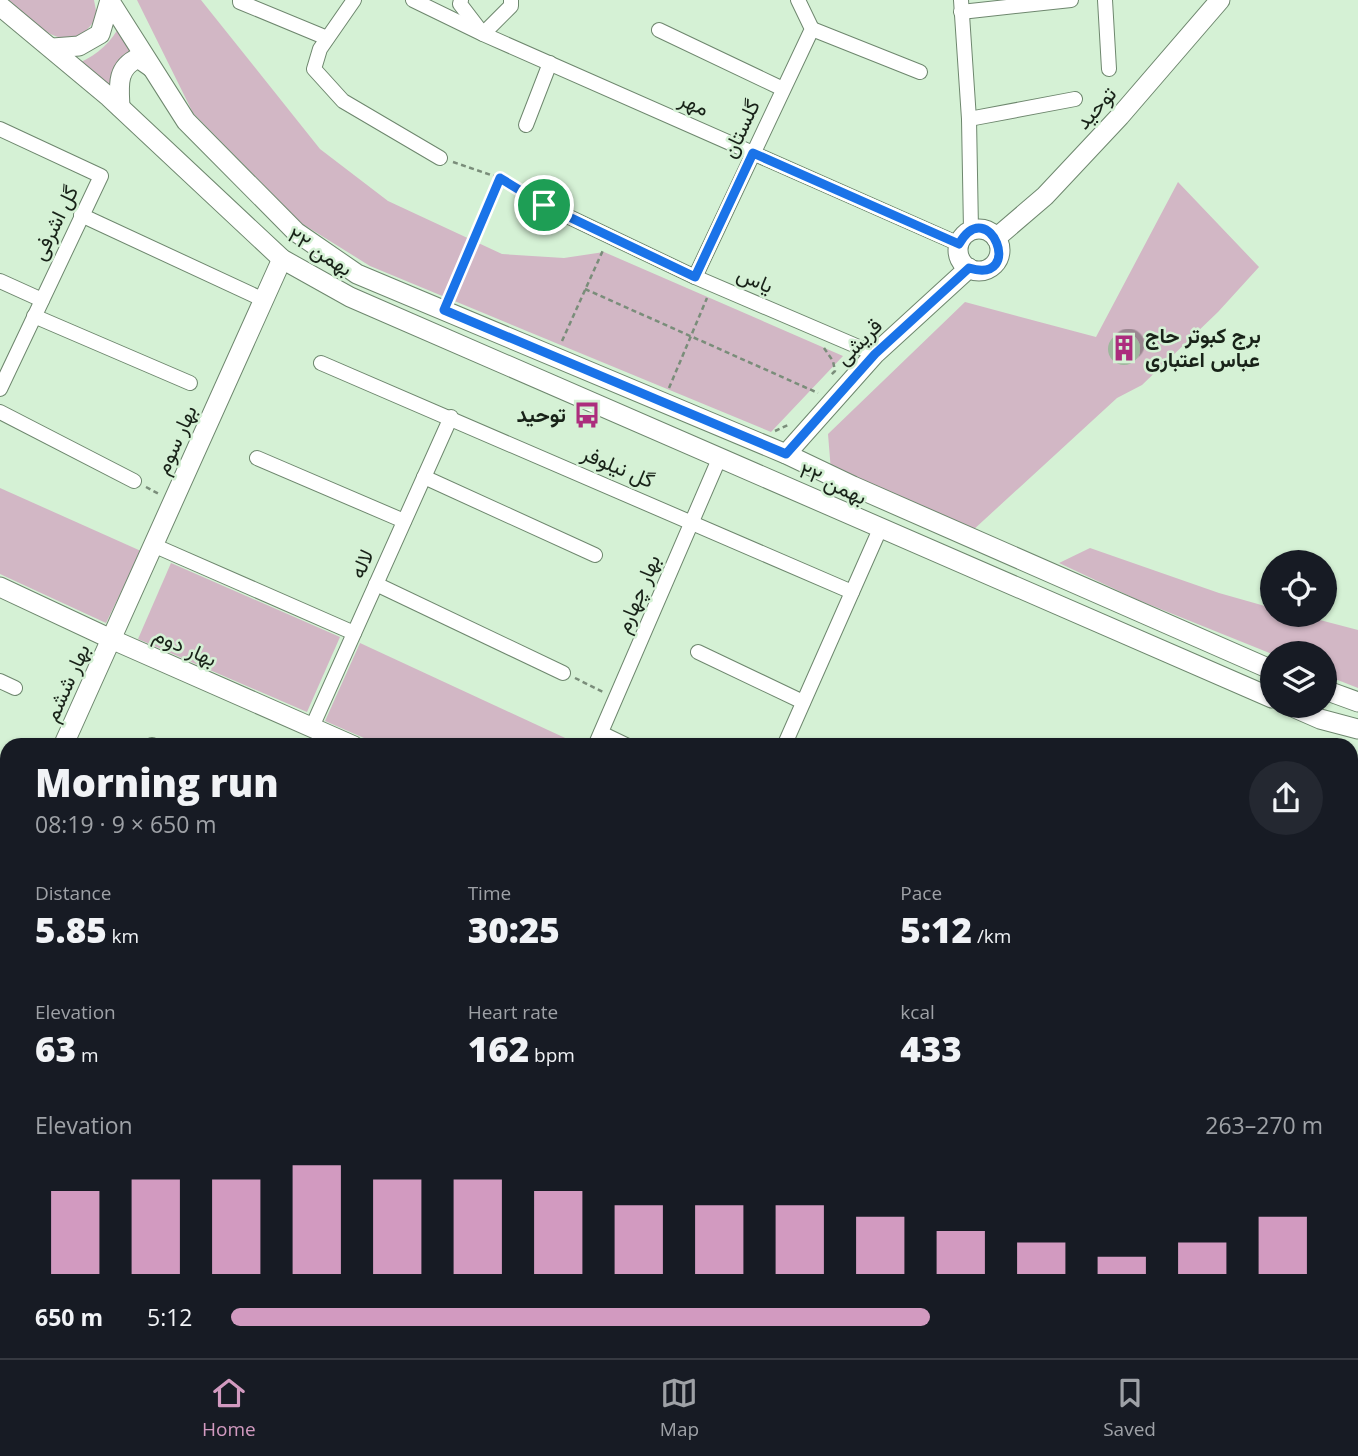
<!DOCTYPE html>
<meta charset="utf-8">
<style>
:root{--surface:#171b24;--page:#242831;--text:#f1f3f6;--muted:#9ea1a6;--line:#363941;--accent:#d29ac0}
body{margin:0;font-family:"Open Sans",Vazirmatn,sans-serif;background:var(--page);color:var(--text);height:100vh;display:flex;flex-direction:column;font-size:26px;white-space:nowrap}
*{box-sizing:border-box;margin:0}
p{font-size:23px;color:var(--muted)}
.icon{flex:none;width:38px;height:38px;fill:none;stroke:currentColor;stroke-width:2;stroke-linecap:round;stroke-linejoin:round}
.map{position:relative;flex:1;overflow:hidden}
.sheet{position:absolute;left:0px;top:738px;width:1358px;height:620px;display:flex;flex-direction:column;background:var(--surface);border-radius:21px 21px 0 0;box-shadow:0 2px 5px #0004}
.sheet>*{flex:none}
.buttons{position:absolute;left:1260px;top:550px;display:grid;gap:14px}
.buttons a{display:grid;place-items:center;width:77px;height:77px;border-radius:50%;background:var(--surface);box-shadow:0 2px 5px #0004;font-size:35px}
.pin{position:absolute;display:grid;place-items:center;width:60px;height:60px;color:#fff;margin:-30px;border:4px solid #fff;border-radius:50%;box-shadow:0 2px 7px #0007}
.round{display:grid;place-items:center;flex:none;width:74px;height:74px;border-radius:37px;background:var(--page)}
.overview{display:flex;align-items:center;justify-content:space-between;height:119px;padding:0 35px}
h1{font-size:38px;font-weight:800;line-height:52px}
.figures{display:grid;grid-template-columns:repeat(3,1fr);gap:10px;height:119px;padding:7px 35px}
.figures div{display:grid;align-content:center}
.figures b{font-size:35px;font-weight:800}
.figures small{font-size:19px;font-weight:400}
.figures p{font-size:19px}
.chart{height:196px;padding:14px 35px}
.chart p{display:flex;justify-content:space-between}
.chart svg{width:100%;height:126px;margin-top:7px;stroke:var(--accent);stroke-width:6}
ul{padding:0 35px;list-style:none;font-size:23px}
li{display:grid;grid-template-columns:112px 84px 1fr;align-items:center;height:52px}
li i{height:18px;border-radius:9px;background:var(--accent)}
.menu{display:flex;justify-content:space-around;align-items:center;height:98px;border-top:2px solid var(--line);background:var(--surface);font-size:19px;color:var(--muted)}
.menu a{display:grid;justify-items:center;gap:4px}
.menu .active{color:var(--accent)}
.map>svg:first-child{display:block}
.green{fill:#d2b7c5}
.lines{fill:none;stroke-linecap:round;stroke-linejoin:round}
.stream{stroke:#829982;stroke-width:4.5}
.building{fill:#9eb89d;filter:url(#shadow)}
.street-casing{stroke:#6e876e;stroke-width:16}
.secondary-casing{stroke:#6e876e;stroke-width:21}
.path{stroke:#7a8d7a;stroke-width:2.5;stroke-dasharray:5 3.5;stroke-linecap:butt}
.street{stroke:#fff;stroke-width:14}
.secondary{stroke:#fff;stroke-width:19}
.route-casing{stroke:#fff;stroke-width:14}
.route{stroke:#1a73e8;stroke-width:9}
.labels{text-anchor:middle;stroke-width:5;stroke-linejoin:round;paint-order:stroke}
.street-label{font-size:21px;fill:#182218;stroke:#d5f1d5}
.poi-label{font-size:21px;font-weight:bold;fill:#182218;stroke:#d5f1d5;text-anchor:start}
</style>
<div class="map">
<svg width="1358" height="1358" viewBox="0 0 1358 1358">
<defs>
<filter id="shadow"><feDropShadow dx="4.5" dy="-4.5" stdDeviation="0" flood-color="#0004"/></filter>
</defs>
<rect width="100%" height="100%" fill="#d5f1d5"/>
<g class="green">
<path d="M9,0H94L97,16C70,64 35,24 9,0Z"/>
<polygon points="137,0 201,0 320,149 388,201 502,254 564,258 604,252 843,356 771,432 370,266 301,223 193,113"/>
<path d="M121,23L138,54L116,69L107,91L79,63C98,54 112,42 121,23Z"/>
<polygon points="1178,182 1259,267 1218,312 1142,385 1117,398 972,531 831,471 828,434 965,302 1096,337"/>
<polygon points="0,488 141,551 106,623 0,574"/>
<polygon points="1090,548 1219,593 1272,608 1272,614 1297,614 1358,630 1358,688 1325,675 1325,653 1272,654 1138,600 1059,563"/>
<polygon points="171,563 340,637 307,712 138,639"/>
<polygon points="360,643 576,743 575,745 380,745 325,721"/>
</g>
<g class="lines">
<polyline class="stream" points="0,1257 7,1255"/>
</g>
<circle class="building" cx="1124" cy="349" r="16"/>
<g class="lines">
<g class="street-casing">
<g id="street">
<polyline points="240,0 240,2 327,38"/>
<polyline points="354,0 320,49 314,69 343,101 440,158"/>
<polyline points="413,0 483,34 959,244"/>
<polyline points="461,0 460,4 483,34 511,6 511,0"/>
<polyline points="961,0 969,119 971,230"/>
<polyline points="1105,0 1109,69"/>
<polyline points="961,12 1071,0"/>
<polyline points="812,29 920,72"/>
<polyline points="659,30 783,89"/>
<polyline points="969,119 1075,99"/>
<polyline points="526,125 550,63"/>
<polyline points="0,129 101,176 0,389"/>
<polyline points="544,205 695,277 875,354"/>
<polyline points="81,215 264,300"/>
<polyline points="695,277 812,29 798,0"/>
<polyline points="0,281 42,300"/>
<polyline points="34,316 190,383"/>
<polyline points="321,363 852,592"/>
<polyline points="0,412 134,481"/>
<polyline points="257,458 404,521"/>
<polyline points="424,477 595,555"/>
<polyline points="153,545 354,633"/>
<polyline points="376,584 563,673"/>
<polyline points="698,652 803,702"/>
<polyline points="0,681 15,688"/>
<polyline points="312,727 451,417"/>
<polyline points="601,733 628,746"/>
<polyline points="152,745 153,746"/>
<polyline points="595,746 719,459"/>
<polyline points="784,746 880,529"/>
<polyline points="0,930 7,934"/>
<polyline points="0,1057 7,1060"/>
<polyline points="0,1185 7,1188"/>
<polyline points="228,1351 229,1358"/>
<polyline points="422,1351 424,1358"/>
<polyline points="508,1351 514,1358"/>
<polyline points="583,1351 588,1358"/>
<polyline points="700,1351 707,1358"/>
<polyline points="734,1358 741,1351"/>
</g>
</g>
<g class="secondary-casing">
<g id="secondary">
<polyline points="111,3 186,121 296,232 357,274 786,454 853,486 1272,670"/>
<polyline points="0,6 109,97 282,259 350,297 1272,698"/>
<polyline points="53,48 79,46 100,34 110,0"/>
<path d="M120,107C119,86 116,68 138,58L151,67"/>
<circle cx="979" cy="250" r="21"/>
<polyline points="996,238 1045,196 1120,116 1220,0"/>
<polyline points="786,454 875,354 969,268"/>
<polyline points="0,587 111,639 354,746"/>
<polyline points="1325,690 1358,702"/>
<polyline points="1288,705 1320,719 1358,729"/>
<polyline points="63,746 282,259"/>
<polyline points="0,887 7,871"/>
<polyline points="1351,1155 1358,1156"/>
<polyline points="475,1358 483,1351"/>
</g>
</g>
<g class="path">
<polyline points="453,162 500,178 533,198"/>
<polyline points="585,289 818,393"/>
<polyline points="451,294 500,178"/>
<polyline points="562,341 604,248"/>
<polyline points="824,348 833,361 835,371 831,375"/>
<polyline points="669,388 707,298"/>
<polyline points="775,431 788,425"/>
<polyline points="146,487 159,494"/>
<polyline points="575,678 603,692"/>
<polyline points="0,809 7,812"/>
</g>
<use href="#street" class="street"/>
<use href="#secondary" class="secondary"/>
</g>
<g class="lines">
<g class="route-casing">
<path id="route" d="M753,153L959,244C989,192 1026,285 969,268L875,354L786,454L444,310L500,178L544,205L695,277Z"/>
</g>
<use href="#route" class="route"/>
</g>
<defs>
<g id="building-bare" transform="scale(2.1)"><path d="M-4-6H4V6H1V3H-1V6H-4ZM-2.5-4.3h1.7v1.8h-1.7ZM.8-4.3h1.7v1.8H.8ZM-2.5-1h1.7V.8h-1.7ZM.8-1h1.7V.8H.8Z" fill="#ac2d7d" stroke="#d5f1d5" stroke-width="2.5" paint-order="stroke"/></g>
<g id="bus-bare" transform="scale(2.1)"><path d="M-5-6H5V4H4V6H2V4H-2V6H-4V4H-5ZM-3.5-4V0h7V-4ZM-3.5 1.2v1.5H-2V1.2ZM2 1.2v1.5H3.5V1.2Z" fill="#ac2d7d" stroke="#d5f1d5" stroke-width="2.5" paint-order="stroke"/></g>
</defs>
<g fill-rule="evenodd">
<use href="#building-bare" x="1124" y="348"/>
<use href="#bus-bare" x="587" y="415"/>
</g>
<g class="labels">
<g class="street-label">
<text transform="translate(694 104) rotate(24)" y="7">مهر</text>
<text transform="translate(1096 108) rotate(-48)" y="7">توحید</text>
<text transform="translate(741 129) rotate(-65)" y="7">گلستان</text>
<text transform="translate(55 223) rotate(-64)" y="7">گل اشرفی</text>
<text transform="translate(320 252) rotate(32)" y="7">۲۲ بهمن</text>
<text transform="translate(755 280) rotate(23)" y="7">یاس</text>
<text transform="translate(859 342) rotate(-45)" y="7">قریشی</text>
<text transform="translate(176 440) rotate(-66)" y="7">بهار سوم</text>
<text transform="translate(618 467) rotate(23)" y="7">گل نیلوفر</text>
<text transform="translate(833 484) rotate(24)" y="7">۲۲ بهمن</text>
<text transform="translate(362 564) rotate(-66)" y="7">لاله</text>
<text transform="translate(638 594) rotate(-67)" y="7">بهار چهارم</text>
<text transform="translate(185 647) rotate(24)" y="7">بهار دوم</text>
<text transform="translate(67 683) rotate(-66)" y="7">بهار ششم</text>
</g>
<g class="poi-label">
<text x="1145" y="343">برج کبوتر حاج<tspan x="1145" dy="24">عباس اعتباری</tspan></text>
<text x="566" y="422" text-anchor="end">توحید</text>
</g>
</g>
</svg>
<div class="buttons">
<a><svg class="icon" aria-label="locate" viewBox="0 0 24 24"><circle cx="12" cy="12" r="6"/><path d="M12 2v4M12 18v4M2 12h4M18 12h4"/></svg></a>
<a><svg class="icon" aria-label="layers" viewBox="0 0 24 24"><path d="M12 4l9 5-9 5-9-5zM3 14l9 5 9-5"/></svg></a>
</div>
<div class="pin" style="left:544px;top:205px;background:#1e9e55"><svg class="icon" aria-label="arrive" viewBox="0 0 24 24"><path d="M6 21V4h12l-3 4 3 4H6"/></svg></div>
<section class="sheet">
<div class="overview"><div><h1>Morning run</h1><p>08:19 · 9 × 650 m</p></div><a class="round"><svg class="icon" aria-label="share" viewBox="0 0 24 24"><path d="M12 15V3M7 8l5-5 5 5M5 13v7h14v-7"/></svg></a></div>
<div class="figures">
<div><p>Distance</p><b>5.85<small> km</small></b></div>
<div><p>Time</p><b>30:25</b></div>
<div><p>Pace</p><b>5:12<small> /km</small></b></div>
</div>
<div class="figures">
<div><p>Elevation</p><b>63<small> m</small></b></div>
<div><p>Heart rate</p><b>162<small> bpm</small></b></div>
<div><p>kcal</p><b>433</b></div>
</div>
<div class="chart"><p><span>Elevation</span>263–270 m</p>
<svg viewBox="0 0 160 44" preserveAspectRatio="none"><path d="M5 44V15M15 44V11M25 44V11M35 44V6M45 44V11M55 44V11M65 44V15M75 44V20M85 44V20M95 44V20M105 44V24M115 44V29M125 44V33M135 44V38M145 44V33M155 44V24"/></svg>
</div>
<ul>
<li><b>650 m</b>5:12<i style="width:64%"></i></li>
</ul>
</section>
</div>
<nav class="menu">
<a class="active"><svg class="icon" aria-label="home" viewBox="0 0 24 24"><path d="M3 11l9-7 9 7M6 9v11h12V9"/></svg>Home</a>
<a><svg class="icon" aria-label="map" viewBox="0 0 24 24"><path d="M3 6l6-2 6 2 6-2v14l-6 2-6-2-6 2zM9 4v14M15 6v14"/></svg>Map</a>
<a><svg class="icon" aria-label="saved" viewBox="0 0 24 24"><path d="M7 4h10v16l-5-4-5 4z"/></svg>Saved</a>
</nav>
